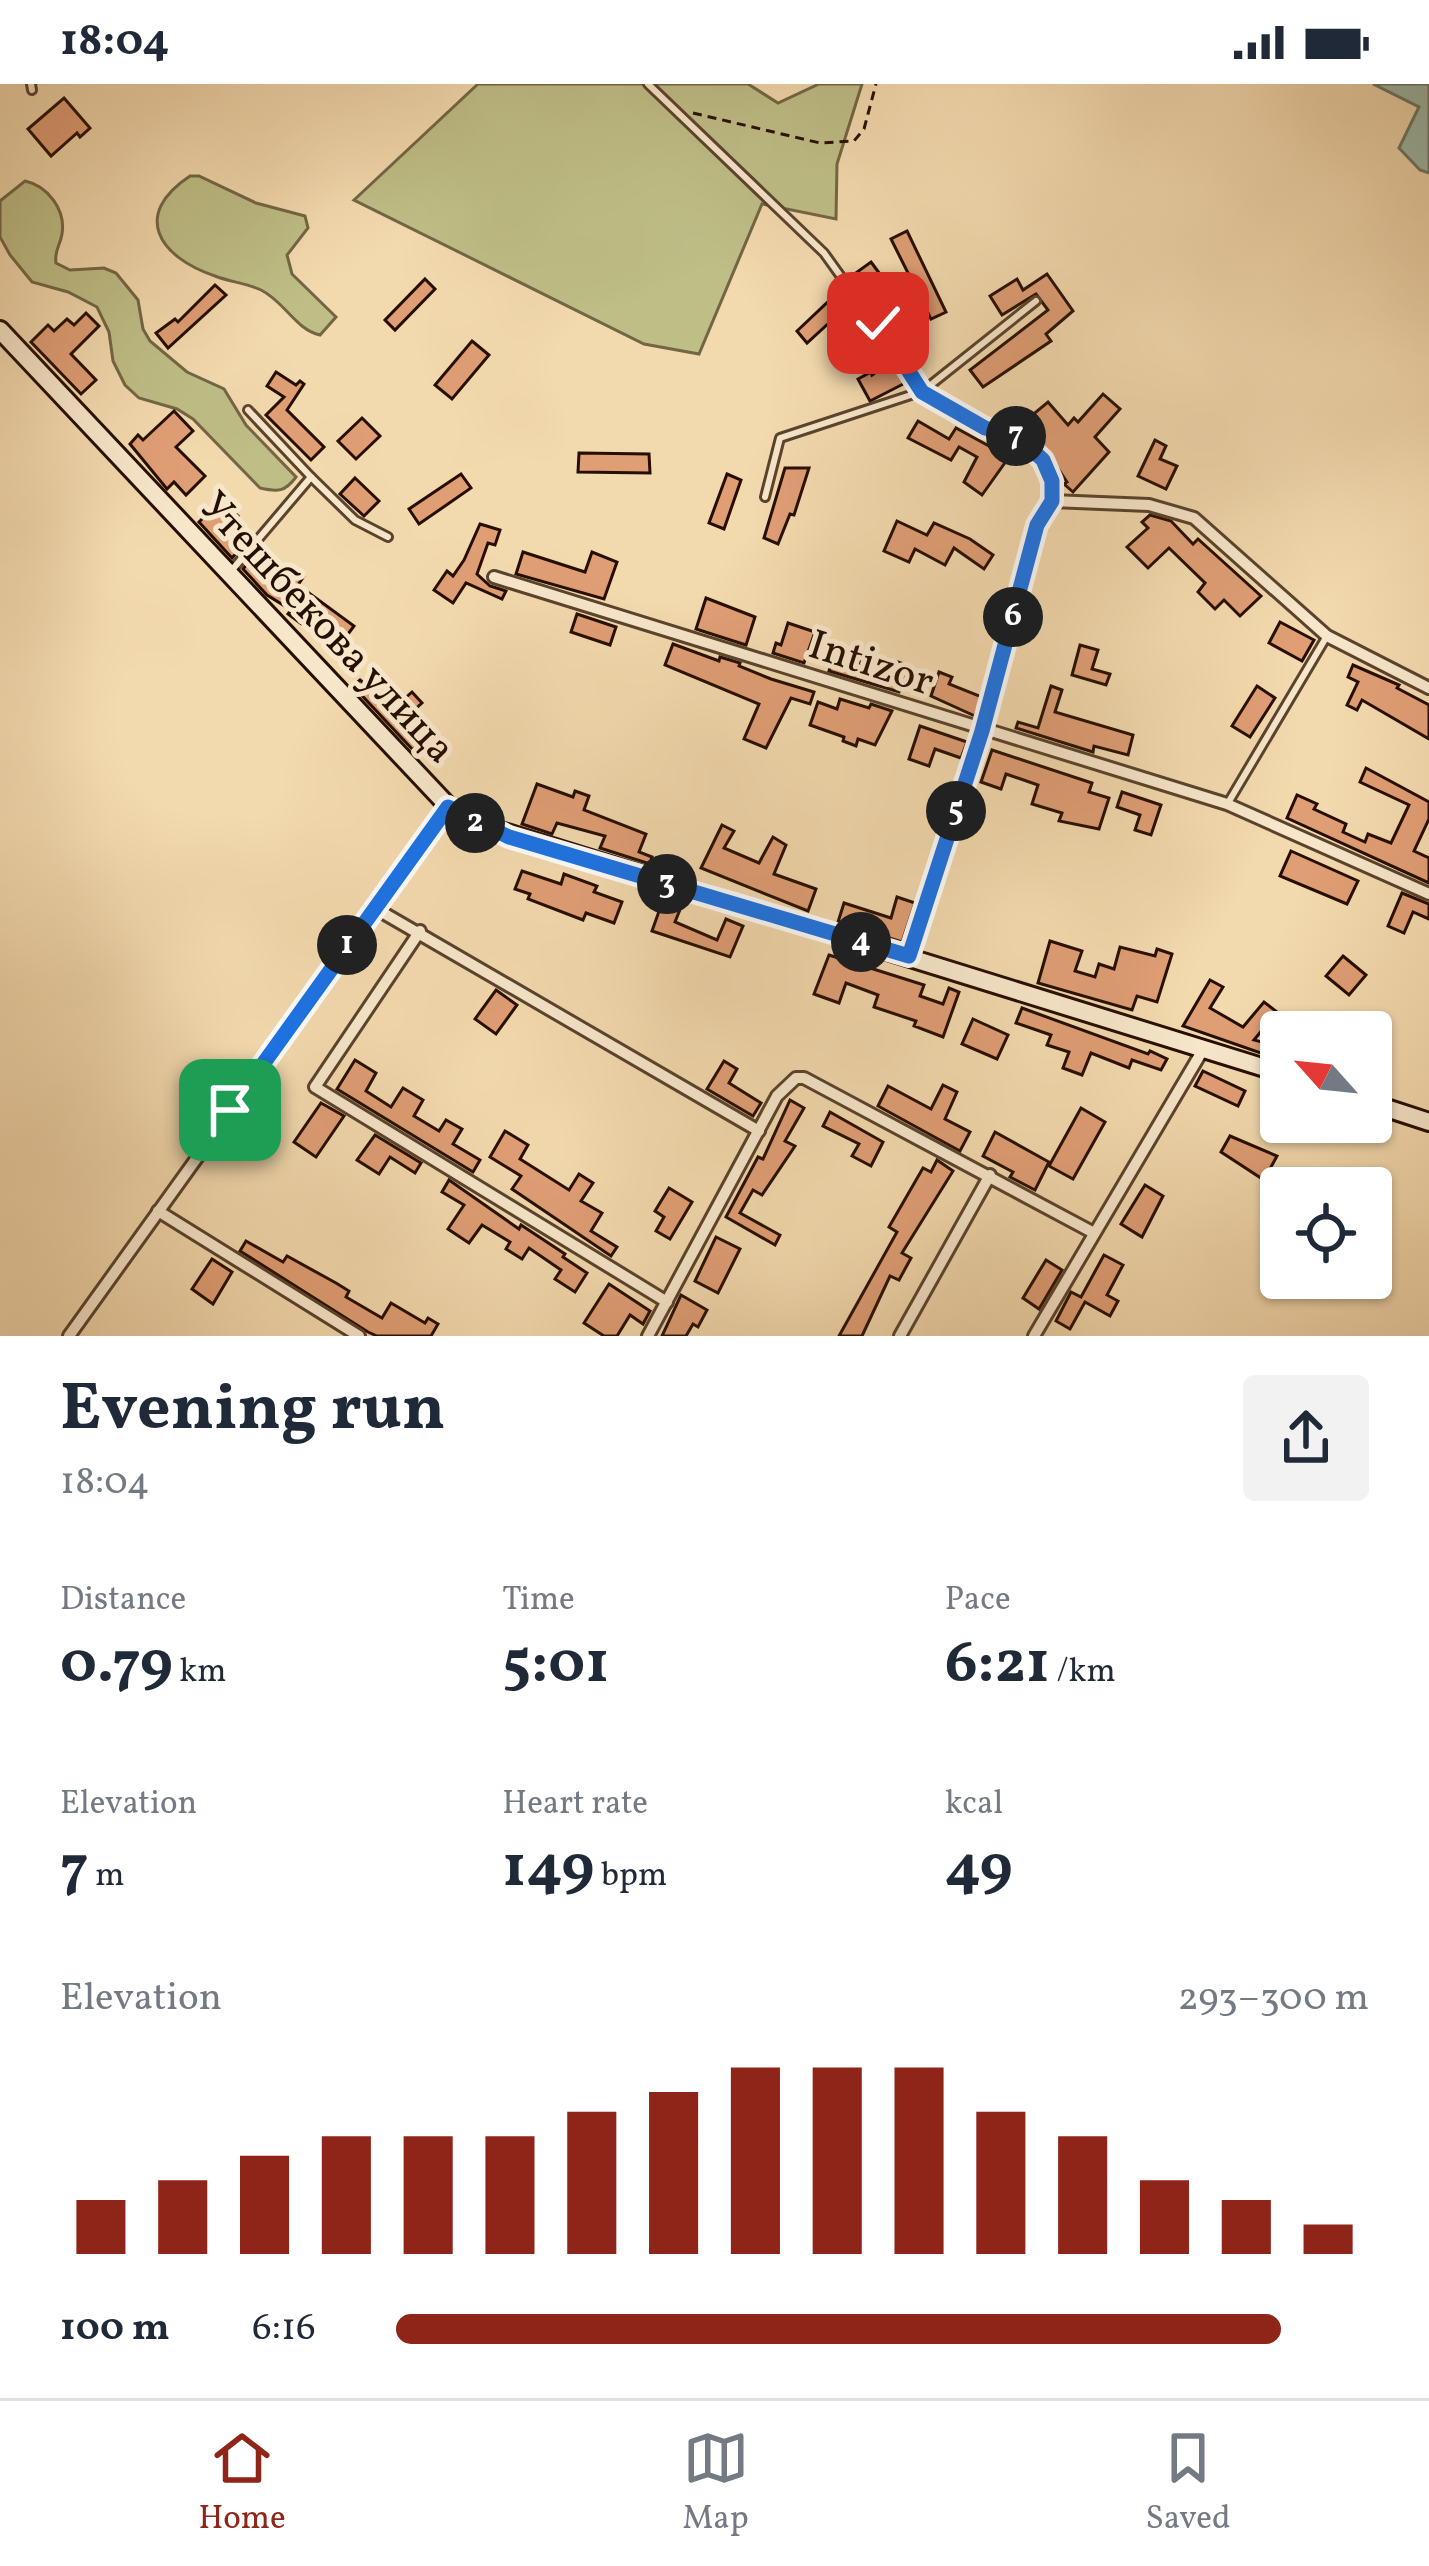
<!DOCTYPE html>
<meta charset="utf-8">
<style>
:root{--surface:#fff;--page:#f2f2f3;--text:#1f2937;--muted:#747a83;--line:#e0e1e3;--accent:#8f2418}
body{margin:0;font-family:Vollkorn,serif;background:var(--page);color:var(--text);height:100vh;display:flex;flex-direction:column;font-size:45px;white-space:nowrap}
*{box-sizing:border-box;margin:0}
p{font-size:39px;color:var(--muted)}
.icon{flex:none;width:66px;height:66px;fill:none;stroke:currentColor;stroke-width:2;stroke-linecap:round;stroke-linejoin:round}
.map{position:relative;height:1252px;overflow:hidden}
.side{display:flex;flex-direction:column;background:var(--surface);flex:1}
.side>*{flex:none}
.needle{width:78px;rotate:297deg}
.controls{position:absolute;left:1260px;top:927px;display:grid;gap:24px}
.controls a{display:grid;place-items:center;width:132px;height:132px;border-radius:12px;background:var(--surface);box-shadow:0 3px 9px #0004;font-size:60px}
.pin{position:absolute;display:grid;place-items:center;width:102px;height:102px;color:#fff;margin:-51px;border-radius:24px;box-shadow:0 6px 18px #0006}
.km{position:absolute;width:60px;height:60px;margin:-30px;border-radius:50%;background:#222;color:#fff;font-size:33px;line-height:60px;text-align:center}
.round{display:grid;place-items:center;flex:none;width:126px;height:126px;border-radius:12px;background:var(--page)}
.overview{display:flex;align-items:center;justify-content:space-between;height:204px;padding:0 60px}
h1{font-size:66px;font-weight:700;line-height:90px}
.stats{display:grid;grid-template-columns:repeat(3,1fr);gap:18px;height:204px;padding:12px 60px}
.stats div{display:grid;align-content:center}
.stats b{font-size:60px;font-weight:700}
.stats small{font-size:33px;font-weight:400}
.stats p{font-size:33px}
.chart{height:336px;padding:24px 60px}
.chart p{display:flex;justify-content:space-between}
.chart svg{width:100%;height:216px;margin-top:12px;stroke:var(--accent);stroke-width:6}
ul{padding:0 60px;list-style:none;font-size:39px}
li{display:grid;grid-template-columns:192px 144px 1fr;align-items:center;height:90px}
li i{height:30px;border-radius:15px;background:var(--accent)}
.status{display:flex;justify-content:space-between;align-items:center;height:84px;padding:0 60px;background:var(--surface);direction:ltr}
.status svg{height:33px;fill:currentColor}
.tabs{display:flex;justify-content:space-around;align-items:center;height:168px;border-top:3px solid var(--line);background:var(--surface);font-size:33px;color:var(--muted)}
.tabs a{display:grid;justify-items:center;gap:6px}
.tabs .active{color:var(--accent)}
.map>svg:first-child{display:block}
.green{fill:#bfbe87;stroke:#736644;stroke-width:3}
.water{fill:#9bbaab;stroke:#6d7667;stroke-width:3}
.building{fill:#e09e75;stroke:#270f00;stroke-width:3}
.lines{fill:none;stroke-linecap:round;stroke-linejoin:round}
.lane-casing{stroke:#5a422c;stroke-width:12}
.street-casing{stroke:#5a422c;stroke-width:16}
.secondary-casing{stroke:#270f00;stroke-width:22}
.path{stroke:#270f00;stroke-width:3;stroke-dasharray:9 6;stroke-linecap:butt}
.lane{stroke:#f7e6ca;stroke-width:6}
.street{stroke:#f7e6ca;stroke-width:10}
.secondary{stroke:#f7e6ca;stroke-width:16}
.route-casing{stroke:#fff;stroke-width:24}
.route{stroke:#1a73e8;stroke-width:15}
.labels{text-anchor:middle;stroke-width:10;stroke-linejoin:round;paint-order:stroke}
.street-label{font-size:42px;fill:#270f00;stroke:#f7e6ca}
</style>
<div class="status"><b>18:04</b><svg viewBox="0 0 49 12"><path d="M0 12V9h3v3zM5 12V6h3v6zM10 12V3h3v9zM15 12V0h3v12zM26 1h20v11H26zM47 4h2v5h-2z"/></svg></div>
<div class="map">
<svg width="1429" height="1252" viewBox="0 0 1429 1252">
<rect width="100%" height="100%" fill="#f3d9ae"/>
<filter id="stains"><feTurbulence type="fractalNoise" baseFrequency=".00167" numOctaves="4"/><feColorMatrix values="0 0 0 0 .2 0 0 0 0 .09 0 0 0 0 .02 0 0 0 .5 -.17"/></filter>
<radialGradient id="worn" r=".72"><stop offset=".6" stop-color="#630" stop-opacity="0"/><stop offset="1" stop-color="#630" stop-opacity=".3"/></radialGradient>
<g class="green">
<polygon points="478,0 748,0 778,19 819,0 862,0 837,80 836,135 762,120 699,270 644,260 354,116"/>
<path d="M190,92H199L256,119L305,132L308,144L287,171L292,190L336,233L320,251C296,246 284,217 261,206C246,199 230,198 215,192C159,173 131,131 190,92Z"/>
<path d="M25,97C48,102 66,126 62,150C60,162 54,167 56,179L70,186L104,184L116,189L138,216L143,245L150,257L187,288L224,305L246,341L296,393C285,408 278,408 260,404L193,335L177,325L139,314L125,301L113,277L109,248L97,223L68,208L32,198L10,171L0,153V117Z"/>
</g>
<polygon class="water" points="1373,0 1429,0 1429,89 1420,86 1399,64 1419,23"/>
<g class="building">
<polygon points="64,14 90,44 80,53 77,49 51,72 28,45"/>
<polygon points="907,147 946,228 931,235 891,155"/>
<polygon points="871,178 905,224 898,229 918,256 905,266 853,191"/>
<polygon points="1047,190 1073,227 1046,250 1051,257 983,303 970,286 1048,226 1036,210 1002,231 990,212 1017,195 1023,206"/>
<polygon points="425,195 435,205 395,246 385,236"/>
<polygon points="215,201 226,211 168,264 156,249 175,235 178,238"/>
<polygon points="832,214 843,226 807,259 797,247"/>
<polygon points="86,229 99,242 71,270 96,296 81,310 31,258 48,241 54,247 67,235 74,241"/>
<polygon points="472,257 489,271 452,315 435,301"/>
<polygon points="892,277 907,298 870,317 858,295 871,288 872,291"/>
<polygon points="276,288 296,301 300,297 304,300 287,326 324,363 311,376 266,331 284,313 267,302"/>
<polygon points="1103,310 1120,325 1095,353 1109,368 1073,408 1064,400 1067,398 1049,371 1019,342 1048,318 1068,341 1074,334 1078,338"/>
<polygon points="174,327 193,347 176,363 205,392 186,411 174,398 167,405 130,360 138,351 143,356"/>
<polygon points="362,334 380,352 356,375 338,357"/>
<polygon points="918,337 949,355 956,344 1009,373 982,411 964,398 977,373 959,363 951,376 908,354"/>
<polygon points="1155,356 1166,362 1160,375 1177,382 1166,405 1138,392"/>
<polygon points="579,369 649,370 650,389 578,388"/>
<polygon points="785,384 809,384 794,431 790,430 778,460 764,454"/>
<polygon points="461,390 471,404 419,440 409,425"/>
<polygon points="727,390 741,396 724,445 709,439"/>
<polygon points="355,394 379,417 364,432 340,410"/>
<polygon points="221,416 238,432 223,447 240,465 232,474 199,438"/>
<polygon points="1150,431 1171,437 1193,460 1198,455 1261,512 1240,532 1224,516 1215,525 1198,508 1205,499 1169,464 1148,484 1127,463 1148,444 1142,438"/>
<polygon points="897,437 927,451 934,439 970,455 993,471 984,485 954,464 945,481 915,465 909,478 884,467"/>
<polygon points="480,440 500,446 495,461 488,459 477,490 490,502 506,507 502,515 466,499 453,519 434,506 447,487 453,492 464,476"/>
<polygon points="523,468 585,488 592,468 617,478 604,515 516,490"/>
<polygon points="252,474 281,503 295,485 304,492 298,501 354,542 340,561 315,542 311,547 288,530 291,526 267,511 243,485"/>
<polygon points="706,514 755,533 746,561 696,545"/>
<polygon points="577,530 616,543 610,561 571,548"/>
<polygon points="1280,538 1314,556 1302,577 1269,559"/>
<polygon points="788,539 815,548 804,579 773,569 776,559 781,561"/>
<polygon points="673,560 719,577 720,573 740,579 739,582 771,595 814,608 810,620 791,614 766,664 744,655 759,620 665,581"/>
<polygon points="838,561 862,569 858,581 882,590 887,574 909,582 899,608 829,587"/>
<polygon points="1080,561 1098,566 1092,585 1110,590 1106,601 1072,591"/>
<polygon points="1353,581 1399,601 1397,604 1429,621 1429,655 1362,616 1357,626 1347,621 1358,598 1348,593"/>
<polygon points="939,588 952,593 949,600 982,613 975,632 931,612"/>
<polygon points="360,596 394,624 412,608 422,619 402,637 421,659 413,666 353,602"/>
<polygon points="1051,602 1062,606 1055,628 1133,651 1128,671 1094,662 1093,668 1016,644 1018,638 1038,644"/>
<polygon points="1257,602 1275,614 1250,653 1232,642"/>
<polygon points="840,615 869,624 871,620 892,627 875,661 858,655 856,662 843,657 844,653 810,641 818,618 837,625"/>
<polygon points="920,642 967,658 961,674 935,665 929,682 909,675"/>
<polygon points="992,666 1092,699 1089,708 1109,714 1099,745 1059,737 1062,729 1032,720 1038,701 1006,690 1001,705 981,698"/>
<polygon points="1366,684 1429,718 1429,735 1414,767 1429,774 1429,799 1287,734 1297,711 1317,720 1314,725 1346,740 1343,748 1365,758 1368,750 1391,759 1409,721 1360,698"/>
<polygon points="537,700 573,713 575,707 589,712 584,726 646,750 639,768 652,773 650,780 600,764 605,752 557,739 552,750 522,740"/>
<polygon points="1122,708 1161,721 1151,751 1135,746 1140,731 1117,723"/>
<polygon points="722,741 734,747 724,764 759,779 773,753 786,761 774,790 816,805 808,827 701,784"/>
<polygon points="1291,767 1358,797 1347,820 1280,792"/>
<polygon points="522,787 561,800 564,790 597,802 594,808 622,818 614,839 586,829 583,836 528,815 530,810 515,805"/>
<polygon points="1402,809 1429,820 1429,835 1413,828 1404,849 1388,842"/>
<polygon points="897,813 915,819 902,858 838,838 844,819 891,834"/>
<polygon points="663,816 681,823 675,838 717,856 726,835 743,842 730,873 652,847"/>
<polygon points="1050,857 1082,867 1075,887 1095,893 1099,880 1114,885 1120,863 1155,872 1157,865 1172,870 1157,918 1137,912 1132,926 1038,899"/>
<polygon points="829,871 924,901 920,912 943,920 949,904 959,908 943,953 914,942 916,937 874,923 878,911 846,899 839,919 814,910"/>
<polygon points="1343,872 1366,891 1349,911 1326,892"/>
<polygon points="1210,896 1223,903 1210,924 1243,943 1264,918 1277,928 1254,956 1281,963 1281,976 1183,942"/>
<polygon points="496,906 517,921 496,950 475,935"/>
<polygon points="1022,924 1148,970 1150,967 1167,975 1161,986 1132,976 1129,984 1091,969 1082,991 1063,984 1069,968 1047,961 1051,951 1016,939"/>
<polygon points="973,935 1008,951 997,975 962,960"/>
<polygon points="355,976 376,989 366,1007 391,1023 403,1004 423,1016 414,1032 439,1047 446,1036 462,1045 453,1060 480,1076 473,1088 337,1005"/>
<polygon points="724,977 737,985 729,999 761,1019 753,1032 707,1005"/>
<polygon points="1203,987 1245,1007 1238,1022 1195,1002"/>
<polygon points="943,1001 957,1008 945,1035 970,1048 960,1067 878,1022 888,1002 931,1025"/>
<polygon points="790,1016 804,1024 785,1057 795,1062 762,1111 753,1106 740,1129 780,1151 775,1161 726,1133 758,1073 763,1075"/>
<polygon points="321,1019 344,1032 316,1073 294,1058"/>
<polygon points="1081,1024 1105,1038 1073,1095 1049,1082"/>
<polygon points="830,1028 883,1058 871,1082 852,1072 859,1060 823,1042"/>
<polygon points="505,1047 528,1061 520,1075 569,1106 579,1090 593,1099 581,1117 602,1129 591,1147 617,1163 611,1172 512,1105 521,1092 490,1073"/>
<polygon points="995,1048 1049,1078 1035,1106 1010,1093 1013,1088 983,1072"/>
<polygon points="375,1051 421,1079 415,1089 390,1073 379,1090 357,1076"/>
<polygon points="1230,1052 1277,1072 1264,1096 1221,1068"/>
<polygon points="937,1076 953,1087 902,1169 911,1174 899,1196 890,1192 862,1252 839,1252 897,1148 889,1143 923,1084 931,1088"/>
<polygon points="449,1096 519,1145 521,1141 565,1170 563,1173 587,1189 575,1208 555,1195 561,1186 529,1164 522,1175 506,1165 510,1158 482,1141 469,1159 448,1145 464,1121 442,1108"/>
<polygon points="1145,1101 1163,1112 1142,1153 1121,1140"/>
<polygon points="669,1104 692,1118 670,1155 656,1147 664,1133 655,1127"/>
<polygon points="716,1153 740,1165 718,1209 695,1197"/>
<polygon points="246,1157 283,1178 287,1172 336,1199 349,1207 346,1213 382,1234 391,1219 425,1239 428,1234 438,1240 431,1252 377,1252 368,1248 240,1167"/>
<polygon points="1104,1171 1123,1181 1107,1211 1118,1217 1110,1232 1085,1218 1070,1245 1056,1237 1071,1208 1081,1213"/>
<polygon points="212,1175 232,1188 213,1220 192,1205"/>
<polygon points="1046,1176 1062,1186 1039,1225 1023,1214"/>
<polygon points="609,1200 650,1227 643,1240 630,1231 617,1252 604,1252 584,1239"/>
<polygon points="681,1211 707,1226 698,1243 693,1240 686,1252 662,1252"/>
</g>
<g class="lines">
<g class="lane-casing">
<g id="lane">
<polyline points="31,0 32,6"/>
<polyline points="648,0 824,169 923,307 985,344 1017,353 1043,376 1052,397 1052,415"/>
<polyline points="311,393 355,436 388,453"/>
<polyline points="765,413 780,354 923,307 1036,217"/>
<polyline points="232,486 311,393 248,326"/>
<polyline points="1228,719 1327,552"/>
</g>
</g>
<g class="street-casing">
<g id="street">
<polyline points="494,493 1227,720 1429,810"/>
<polyline points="373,823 759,1047"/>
<polyline points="420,847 315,1003 667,1218"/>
<polyline points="909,872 983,647 1037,441 1052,417 1149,421 1194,434 1327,552 1429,604"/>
<polyline points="158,1127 359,1252"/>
<polyline points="69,1252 449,723"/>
<polyline points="648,1252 777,1012 796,994 804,994 1094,1149"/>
<polyline points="900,1252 990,1091"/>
<polyline points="1034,1252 1204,964"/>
</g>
</g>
<g class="secondary-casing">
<g id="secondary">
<polyline points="0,246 449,723 478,740 1281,989"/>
<polyline points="1371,1019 1429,1038"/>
</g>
</g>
<polyline class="path" points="693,29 820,59 854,57 864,45 876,0"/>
<use href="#lane" class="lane"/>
<use href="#street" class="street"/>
<use href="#secondary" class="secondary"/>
</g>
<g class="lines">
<g class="route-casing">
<polyline id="route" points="230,1026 448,723 509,753 909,872 982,647 1037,441 1052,417 1052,397 1043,376 1017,352 985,344 922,308 878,239"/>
</g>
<use href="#route" class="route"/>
</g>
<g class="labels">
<g class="street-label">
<text transform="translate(329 542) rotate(47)" y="15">Утешбекова улица</text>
<text transform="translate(872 577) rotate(18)" y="15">Intizor</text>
</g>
</g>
<rect width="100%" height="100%" filter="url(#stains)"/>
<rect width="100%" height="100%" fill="url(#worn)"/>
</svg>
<div class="controls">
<a><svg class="needle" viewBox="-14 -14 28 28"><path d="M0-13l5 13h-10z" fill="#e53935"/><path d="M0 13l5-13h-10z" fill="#747a83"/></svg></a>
<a><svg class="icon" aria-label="locate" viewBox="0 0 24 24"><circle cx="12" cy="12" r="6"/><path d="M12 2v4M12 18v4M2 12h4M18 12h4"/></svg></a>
</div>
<div class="pin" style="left:230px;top:1026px;background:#1e9e55"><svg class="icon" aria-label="arrive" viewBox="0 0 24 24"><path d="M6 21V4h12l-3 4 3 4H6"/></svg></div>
<div class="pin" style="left:878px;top:239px;background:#d93025"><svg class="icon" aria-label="check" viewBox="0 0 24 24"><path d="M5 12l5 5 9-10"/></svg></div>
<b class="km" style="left:347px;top:861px">1</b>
<b class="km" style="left:475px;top:739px">2</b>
<b class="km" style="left:667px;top:800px">3</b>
<b class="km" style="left:861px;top:858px">4</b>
<b class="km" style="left:956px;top:727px">5</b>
<b class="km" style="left:1013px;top:533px">6</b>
<b class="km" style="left:1016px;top:352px">7</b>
</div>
<section class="side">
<div class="overview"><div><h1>Evening run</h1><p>18:04</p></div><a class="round"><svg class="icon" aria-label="share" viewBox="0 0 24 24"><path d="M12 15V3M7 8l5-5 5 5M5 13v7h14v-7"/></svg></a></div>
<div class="stats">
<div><p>Distance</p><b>0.79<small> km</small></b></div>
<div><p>Time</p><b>5:01</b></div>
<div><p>Pace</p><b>6:21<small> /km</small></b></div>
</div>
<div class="stats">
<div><p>Elevation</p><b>7<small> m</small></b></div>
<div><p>Heart rate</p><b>149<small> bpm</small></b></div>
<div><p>kcal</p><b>49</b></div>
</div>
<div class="chart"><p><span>Elevation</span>293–300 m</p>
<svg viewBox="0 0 160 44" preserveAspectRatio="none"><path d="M5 44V33M15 44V29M25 44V24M35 44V20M45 44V20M55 44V20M65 44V15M75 44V11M85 44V6M95 44V6M105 44V6M115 44V15M125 44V20M135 44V29M145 44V33M155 44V38"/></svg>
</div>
<ul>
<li><b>100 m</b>6:16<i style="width:91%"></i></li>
</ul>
</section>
<nav class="tabs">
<a class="active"><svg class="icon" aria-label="home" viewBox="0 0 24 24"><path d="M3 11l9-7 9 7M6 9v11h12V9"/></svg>Home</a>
<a><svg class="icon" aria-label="map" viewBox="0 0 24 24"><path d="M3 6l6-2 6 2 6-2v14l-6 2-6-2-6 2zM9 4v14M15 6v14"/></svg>Map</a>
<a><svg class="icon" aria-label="saved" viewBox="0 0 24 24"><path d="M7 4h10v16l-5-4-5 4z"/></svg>Saved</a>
</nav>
